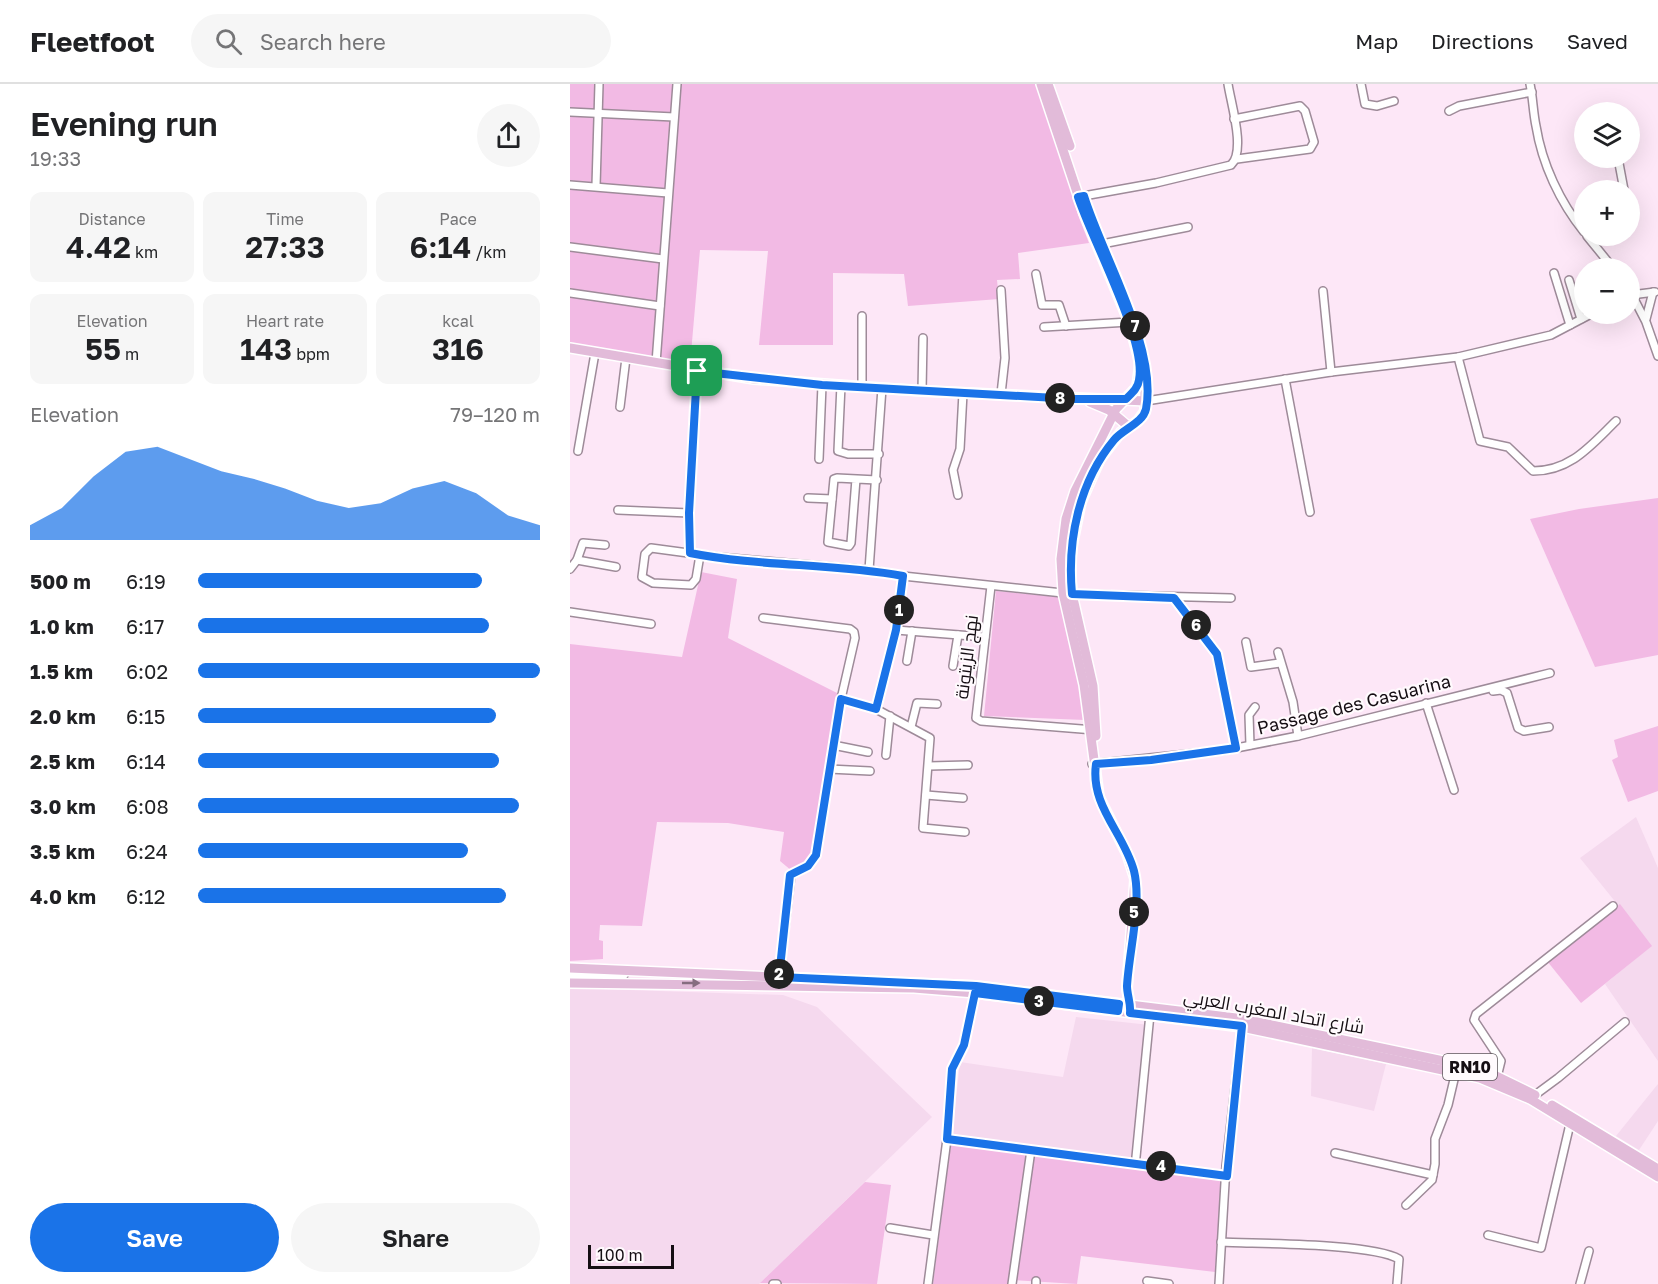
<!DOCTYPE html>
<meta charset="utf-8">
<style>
:root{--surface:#fff;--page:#f6f6f6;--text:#202124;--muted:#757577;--line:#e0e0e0;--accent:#1a73e8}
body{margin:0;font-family:"Golos Text",Cairo,sans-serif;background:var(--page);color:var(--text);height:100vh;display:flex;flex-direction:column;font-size:22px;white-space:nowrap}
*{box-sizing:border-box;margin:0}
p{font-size:20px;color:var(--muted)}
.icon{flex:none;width:33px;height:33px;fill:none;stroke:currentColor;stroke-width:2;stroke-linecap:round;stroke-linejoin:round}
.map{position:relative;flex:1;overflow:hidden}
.panel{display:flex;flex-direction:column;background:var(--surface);width:570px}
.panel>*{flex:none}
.controls{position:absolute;left:1004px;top:18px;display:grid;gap:12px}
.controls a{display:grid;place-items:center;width:66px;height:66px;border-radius:50%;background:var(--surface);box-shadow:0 6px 24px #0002;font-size:30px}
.scale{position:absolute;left:18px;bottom:15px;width:86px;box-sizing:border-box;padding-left:6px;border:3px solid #150e13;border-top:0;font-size:16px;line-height:21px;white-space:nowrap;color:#150e13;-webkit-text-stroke:4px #fffafd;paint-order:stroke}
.pin{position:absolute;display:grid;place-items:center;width:51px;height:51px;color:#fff;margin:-26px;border-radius:12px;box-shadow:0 3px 9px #0006}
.km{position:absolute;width:30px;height:30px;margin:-15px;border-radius:50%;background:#222;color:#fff;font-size:16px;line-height:30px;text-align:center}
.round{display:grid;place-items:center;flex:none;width:63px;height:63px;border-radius:32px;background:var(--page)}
.summary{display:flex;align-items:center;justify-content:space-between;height:102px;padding:0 30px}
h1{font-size:33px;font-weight:600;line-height:45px}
.figures{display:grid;grid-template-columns:repeat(3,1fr);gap:9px;height:102px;padding:6px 30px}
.figures div{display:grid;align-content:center;border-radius:12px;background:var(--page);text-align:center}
.figures b{font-size:30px;font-weight:600}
.figures small{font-size:16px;font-weight:400}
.figures p{font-size:16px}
.chart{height:168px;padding:12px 30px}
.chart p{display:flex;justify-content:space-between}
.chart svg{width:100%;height:108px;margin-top:6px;fill:var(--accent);opacity:.7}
.primary-button{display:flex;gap:12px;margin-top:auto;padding:12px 30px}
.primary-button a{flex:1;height:69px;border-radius:36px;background:var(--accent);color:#fff;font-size:24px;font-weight:600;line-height:69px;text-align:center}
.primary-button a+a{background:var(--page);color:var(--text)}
ul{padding:0 30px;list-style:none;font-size:20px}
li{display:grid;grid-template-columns:96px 72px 1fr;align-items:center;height:45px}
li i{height:15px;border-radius:8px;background:var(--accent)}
header{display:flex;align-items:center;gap:36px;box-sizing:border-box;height:84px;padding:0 30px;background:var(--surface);border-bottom:2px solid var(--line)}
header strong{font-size:28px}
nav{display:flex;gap:33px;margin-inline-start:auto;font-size:21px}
.search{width:420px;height:54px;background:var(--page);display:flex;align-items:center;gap:15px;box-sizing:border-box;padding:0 21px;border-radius:33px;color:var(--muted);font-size:22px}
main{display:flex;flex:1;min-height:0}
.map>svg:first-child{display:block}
.built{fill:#f5d9ee}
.green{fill:#f2bae4}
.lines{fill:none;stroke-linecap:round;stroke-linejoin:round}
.minor-casing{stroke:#9e8b99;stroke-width:10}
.major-casing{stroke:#fff;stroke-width:12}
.minor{stroke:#fff;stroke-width:7}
.major{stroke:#e2bbd9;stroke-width:9}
.oneway{fill:#866d80}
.route-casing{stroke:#fff;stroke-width:12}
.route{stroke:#1a73e8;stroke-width:8}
.labels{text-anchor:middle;stroke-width:4.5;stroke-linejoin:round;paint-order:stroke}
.shield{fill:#fffafd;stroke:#5b5559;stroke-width:1.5}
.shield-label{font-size:16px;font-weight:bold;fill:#150e13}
.street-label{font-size:18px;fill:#150e13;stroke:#fffafd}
</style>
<header>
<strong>Fleetfoot</strong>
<div class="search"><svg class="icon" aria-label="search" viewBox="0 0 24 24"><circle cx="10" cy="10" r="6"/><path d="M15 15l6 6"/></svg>Search here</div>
<nav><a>Map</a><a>Directions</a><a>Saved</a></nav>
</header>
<main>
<section class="panel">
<div class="summary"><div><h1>Evening run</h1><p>19:33</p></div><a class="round"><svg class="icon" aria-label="share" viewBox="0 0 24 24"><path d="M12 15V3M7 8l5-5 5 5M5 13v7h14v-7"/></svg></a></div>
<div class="figures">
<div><p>Distance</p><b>4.42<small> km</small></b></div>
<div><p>Time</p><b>27:33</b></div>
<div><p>Pace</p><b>6:14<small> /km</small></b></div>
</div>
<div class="figures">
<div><p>Elevation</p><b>55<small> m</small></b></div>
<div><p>Heart rate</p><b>143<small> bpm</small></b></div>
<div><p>kcal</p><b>316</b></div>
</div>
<div class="chart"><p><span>Elevation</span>79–120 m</p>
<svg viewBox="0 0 160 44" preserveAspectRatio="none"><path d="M0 44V38L10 31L20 18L30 8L40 6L50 11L60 16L70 19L80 23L90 28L100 31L110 29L120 23L130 20L140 25L150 34L160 38V44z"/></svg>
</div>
<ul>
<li><b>500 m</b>6:19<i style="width:83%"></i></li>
<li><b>1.0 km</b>6:17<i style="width:85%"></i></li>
<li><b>1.5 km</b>6:02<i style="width:100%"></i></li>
<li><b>2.0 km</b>6:15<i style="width:87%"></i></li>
<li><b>2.5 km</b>6:14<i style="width:88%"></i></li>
<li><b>3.0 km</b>6:08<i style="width:94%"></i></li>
<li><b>3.5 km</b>6:24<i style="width:79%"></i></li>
<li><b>4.0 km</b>6:12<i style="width:90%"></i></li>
</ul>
<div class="primary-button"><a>Save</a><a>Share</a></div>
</section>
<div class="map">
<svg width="1088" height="1200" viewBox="0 0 1088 1200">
<rect width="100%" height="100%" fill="#fde7f7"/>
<g class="built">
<polygon points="1066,733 1088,784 1088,977 1035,900 1081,862 1010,774"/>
<polygon points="0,904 213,911 247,923 362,1033 189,1200 0,1200"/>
<polygon points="506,933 580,941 567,1076 382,1052 390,978 493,993"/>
<polygon points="742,964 816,980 804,1027 741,1012"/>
<polygon points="1088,1000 1088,1037 1069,1066 1046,1052"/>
</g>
<g class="green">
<polygon points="0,0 469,0 493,68 508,131 519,159 448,169 450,195 427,196 429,215 338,222 334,190 263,189 263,261 189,261 198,167 130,166 120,281 0,260"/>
<polygon points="1088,414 1088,571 1025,583 960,435 1009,425"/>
<polygon points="131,488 167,495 158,554 269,610 243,766 237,777 222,787 210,777 214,748 158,739 87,738 72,842 30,841 29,856 33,857 33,875 0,877 0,560 112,573"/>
<polygon points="426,507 490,513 510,590 515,636 414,632"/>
<polygon points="1088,642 1088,707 1058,718 1042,676 1048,673 1044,656"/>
<polygon points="1050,820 1082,862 1011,919 977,877"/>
<polygon points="382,1052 653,1087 645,1188 511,1172 507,1200 442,1196 441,1200 363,1200"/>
<polygon points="295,1098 321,1101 307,1200 190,1199"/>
</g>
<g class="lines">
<g class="minor-casing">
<g id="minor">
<polyline points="791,0 795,20 807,22 824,17"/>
<path d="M960,0C963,14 963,28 966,42C972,80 990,118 1014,148"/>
<polyline points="879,27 889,22 962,8"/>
<polyline points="0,28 104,33"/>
<polyline points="664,35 730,22 735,27 744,58 740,65 667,75"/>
<polyline points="1048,74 1054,106"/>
<polyline points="0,101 98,109"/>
<polyline points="26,102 29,0"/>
<path d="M508,113L586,99L661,81C676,67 661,20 658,0"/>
<polyline points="1017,152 1043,184"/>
<polyline points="532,160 618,143"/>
<polyline points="0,163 93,175"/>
<polyline points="984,189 1000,241"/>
<polyline points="466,190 472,221 489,221 496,242"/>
<polyline points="999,196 1011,235"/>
<polyline points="1059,205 1076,238 1088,272"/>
<polyline points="431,206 435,274 431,310"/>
<polyline points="753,207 761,288"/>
<polyline points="0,209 90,222"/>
<polyline points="1061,211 1085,208"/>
<polyline points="292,232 292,303"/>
<polyline points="1076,235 1083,208"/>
<polyline points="474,243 559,238"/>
<path d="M888,273L910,357L938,363L963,387C1001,387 1021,361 1046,337"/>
<polyline points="86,279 107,0"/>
<polyline points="715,295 740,428"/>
<polyline points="271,301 268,367 278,370 309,370"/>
<polyline points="352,307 353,254"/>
<polyline points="576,317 761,288 888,273 981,251 1021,230"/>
<polyline points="50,323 56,274"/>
<polyline points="8,367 25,269"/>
<polyline points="249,375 252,301"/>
<polyline points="286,395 281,459 279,462 258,458 264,395 267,394 307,396"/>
<polyline points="388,411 383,386 390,365 393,309"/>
<polyline points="238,414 262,415"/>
<polyline points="48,426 119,429"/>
<polyline points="120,469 119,429 127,287"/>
<polyline points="130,471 126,495 121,501 83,499 72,493 75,470 81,464 148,473 299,486 333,492 502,510 661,514"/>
<polyline points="7,476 46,483"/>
<polyline points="0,485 7,476 13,459 35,461"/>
<polyline points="299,486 312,304"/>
<polyline points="421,502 406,634 411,637 524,646"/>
<polyline points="604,514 647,570 666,664"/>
<polyline points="0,528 81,540"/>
<polyline points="193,534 280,545 284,548 285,554 271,615 246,771 238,782 221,791 209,893"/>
<polyline points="326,546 415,553"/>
<polyline points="676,558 681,583 710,579"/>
<polyline points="708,568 723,618 728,652"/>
<polyline points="337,577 342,547"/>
<polyline points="383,582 388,551"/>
<polyline points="923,607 931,606 937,609 948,644 954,647 979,643"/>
<polyline points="271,615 306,625 360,654 353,744 395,748"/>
<polyline points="856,619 884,706"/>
<polyline points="306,625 326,546 333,492"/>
<polyline points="341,643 347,619 367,620"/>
<polyline points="263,661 298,668"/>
<polyline points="680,661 679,631 685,623"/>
<polyline points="316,671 320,632"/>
<polyline points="522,680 656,666 728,652 980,589"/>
<polyline points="359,682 398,681"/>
<polyline points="259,685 300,687"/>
<polyline points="356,711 393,714"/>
<polyline points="0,891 54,891"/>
<polyline points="926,997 931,977 904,936 906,930 1043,822"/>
<polyline points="965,1011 988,994 1055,938"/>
<polyline points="377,1055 657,1092"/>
<polyline points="765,1069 863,1091"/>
<polyline points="566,1073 580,930"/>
<polyline points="836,1121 862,1096 865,1080 865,1055 878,1021 886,987"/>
<polyline points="320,1144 363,1151"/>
<polyline points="918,1151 971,1164 1000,1040"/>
<path d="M651,1158C689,1160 801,1159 829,1175L827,1200"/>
<polyline points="466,1197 466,1200"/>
<polyline points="577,1197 599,1200"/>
<polyline points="203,1200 207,1200"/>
<polyline points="358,1200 377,1055 382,985 394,961 405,909"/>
<polyline points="442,1200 461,1066"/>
<polyline points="649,1200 656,1082 672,943"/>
<polyline points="1010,1200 1019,1167"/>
</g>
</g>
<g class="major-casing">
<g id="major">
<polyline points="471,0 514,129 559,238 570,279 567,303 546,325 505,407 496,435 491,475 493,509 514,601 529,713 557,770 565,795 557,905 561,926"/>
<polyline points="478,0 500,62"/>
<polyline points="0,264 184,295 352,307 576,317"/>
<polyline points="520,318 539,326 558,342"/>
<polyline points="526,652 523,602 502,510 500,485 502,462 511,418 530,375 551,348 568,337 575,327 575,288"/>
<polyline points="0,884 406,902 674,935 902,983 918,988 965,1011"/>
<polyline points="0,899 344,904 405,909 672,943 910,994 960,1015 1088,1093"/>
<polyline points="982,1021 1088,1085"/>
</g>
</g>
<use href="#minor" class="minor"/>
<use href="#major" class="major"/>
</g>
<defs><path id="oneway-solid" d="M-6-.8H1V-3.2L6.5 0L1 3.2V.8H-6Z" transform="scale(1.5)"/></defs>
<use class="oneway" href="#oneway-solid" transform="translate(121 899)"/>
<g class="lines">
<g class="route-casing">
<path id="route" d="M514,112C532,171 588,264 576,325C573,339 553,345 544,356C509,398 497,456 502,510L604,514L647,570L666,664L581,676L526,680C520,722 554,749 564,787C572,820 559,867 557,902C557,911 561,919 560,929L672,942L657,1092L377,1055L382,985L394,961L405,909L548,927L549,920L406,902L209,893L220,791L238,782L246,771L271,615L306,625L326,546L333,492C263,479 190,483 120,469L119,429L127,287L252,301L504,315H556C562,309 568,304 569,296C577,257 522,156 508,113Z"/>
</g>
<use href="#route" class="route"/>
</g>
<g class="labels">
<rect class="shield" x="873" y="970" width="54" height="26" rx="4.5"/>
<g class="shield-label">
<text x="900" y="989">RN10</text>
</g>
<g class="street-label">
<text transform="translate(397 573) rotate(-83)" y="6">نهج الزيتونة</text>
<text transform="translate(784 621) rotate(-14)" y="6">Passage des Casuarina</text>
<text transform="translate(704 928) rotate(10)" y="6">شارع اتحاد المغرب العربي</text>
</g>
</g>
</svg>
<div class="controls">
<a><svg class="icon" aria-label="layers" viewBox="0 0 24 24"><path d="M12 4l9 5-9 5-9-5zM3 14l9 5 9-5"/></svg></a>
<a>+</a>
<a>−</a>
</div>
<div class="scale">100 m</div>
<div class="pin" style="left:127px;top:287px;background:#1e9e55"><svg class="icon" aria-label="arrive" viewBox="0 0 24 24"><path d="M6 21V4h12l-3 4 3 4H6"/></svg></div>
<b class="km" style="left:329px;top:526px">1</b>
<b class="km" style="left:209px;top:890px">2</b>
<b class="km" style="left:469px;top:917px">3</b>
<b class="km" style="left:591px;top:1082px">4</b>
<b class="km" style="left:564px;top:828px">5</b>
<b class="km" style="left:626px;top:541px">6</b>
<b class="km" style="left:565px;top:242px">7</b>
<b class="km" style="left:490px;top:314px">8</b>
</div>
</main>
